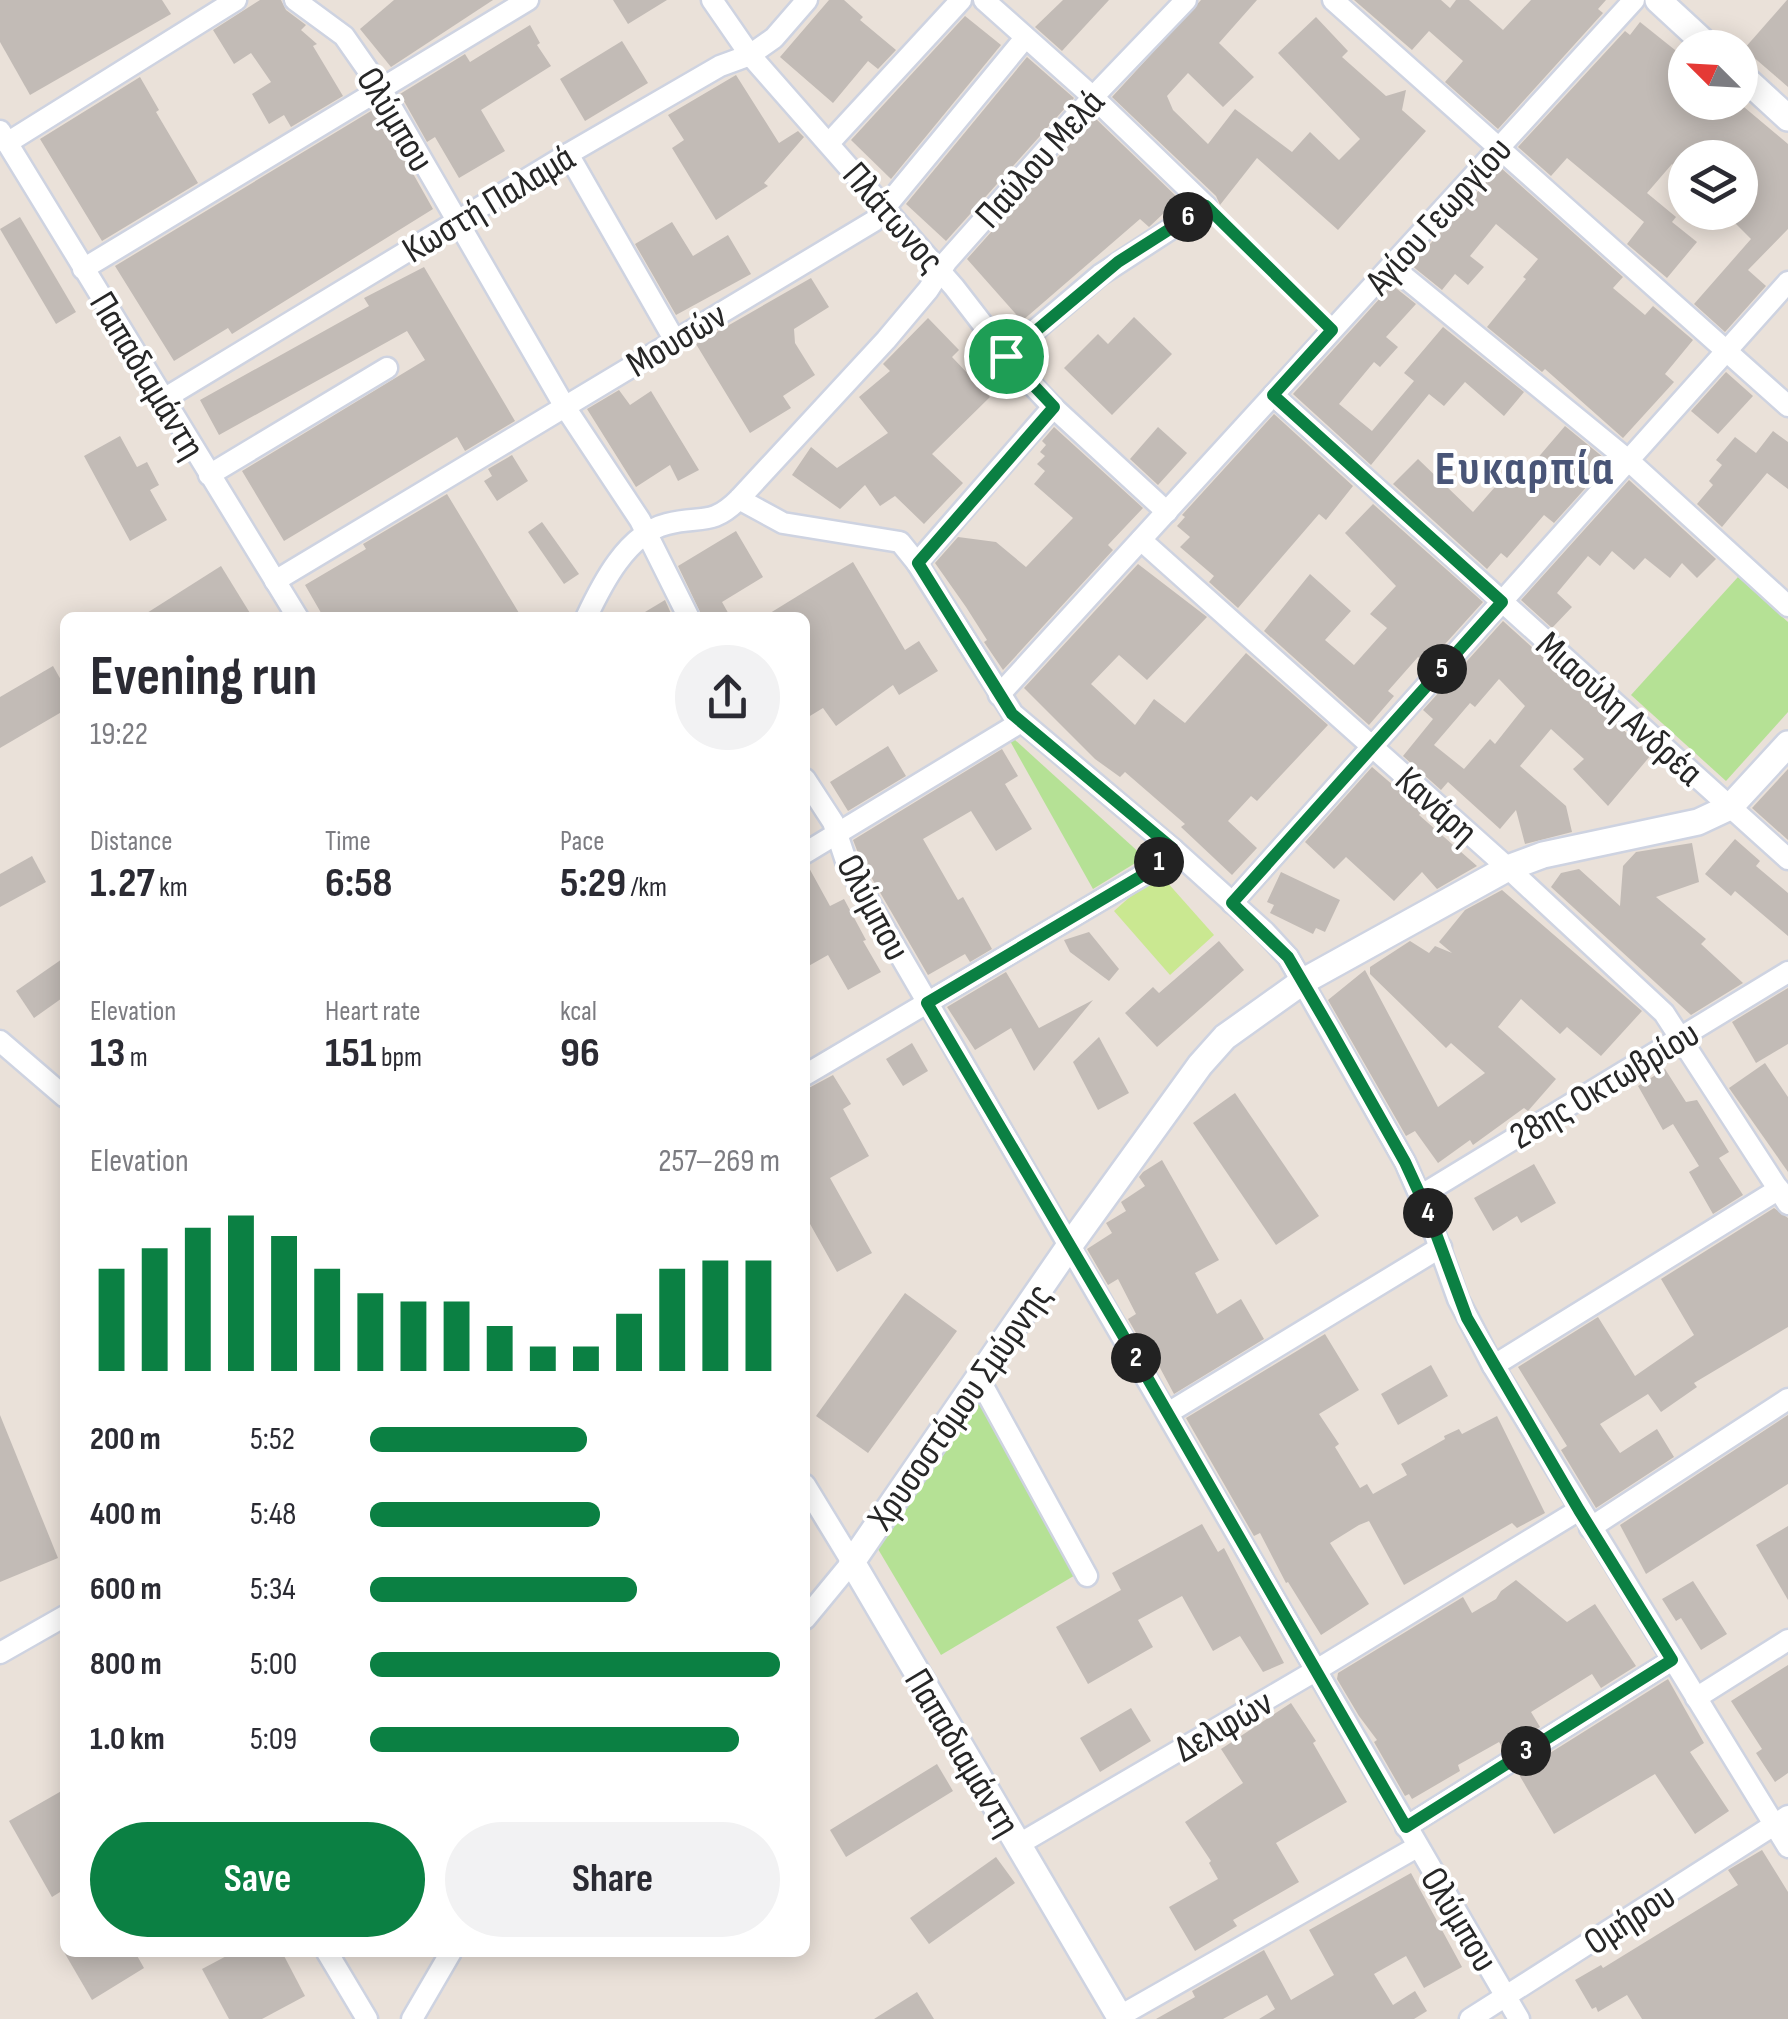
<!DOCTYPE html>
<meta charset="utf-8">
<style>
:root{--surface:#fff;--page:#f2f2f3;--text:#2b2b33;--muted:#7c7c81;--accent:#0b8043}
body{margin:0;font-family:"Sofia Sans Condensed",sans-serif;background:var(--page);color:var(--text);height:100vh;display:flex;flex-direction:column;font-size:38px;white-space:nowrap}
*{box-sizing:border-box;margin:0}
p{font-size:32px;color:var(--muted)}
.icon{flex:none;width:55px;height:55px;fill:none;stroke:currentColor;stroke-width:2;stroke-linecap:round;stroke-linejoin:round}
.map{position:relative;flex:1;overflow:hidden}
.panel{position:absolute;left:60px;top:612px;width:750px;height:1345px;display:flex;flex-direction:column;background:var(--surface);border-radius:15px;box-shadow:0 5px 25px #0003}
.panel>*{flex:none}
.needle{width:65px;rotate:294deg}
.fabs{position:absolute;left:1668px;top:30px;display:grid;gap:20px}
.fabs a{display:grid;place-items:center;width:90px;height:90px;border-radius:50%;background:var(--surface);box-shadow:0 5px 25px #0003;font-size:50px}
.pin{position:absolute;display:grid;place-items:center;width:85px;height:85px;color:#fff;margin:-42px;border:5px solid #fff;border-radius:50%;box-shadow:0 2px 10px #0007}
.km{position:absolute;width:50px;height:50px;margin:-25px;border-radius:50%;background:#222;color:#fff;font-size:28px;line-height:50px;text-align:center}
.round{display:grid;place-items:center;flex:none;width:105px;height:105px;border-radius:52px;background:var(--page)}
.overview{display:flex;align-items:center;justify-content:space-between;height:170px;padding:0 30px}
h1{font-size:55px;font-weight:700;line-height:75px}
.metrics{display:grid;grid-template-columns:repeat(3,1fr);gap:15px;height:170px;padding:10px 30px}
.metrics div{display:grid;align-content:center}
.metrics b{font-size:42px;font-weight:700}
.metrics small{font-size:28px;font-weight:400}
.metrics p{font-size:28px}
.chart{height:280px;padding:20px 30px}
.chart p{display:flex;justify-content:space-between}
.chart svg{width:100%;height:180px;margin-top:10px;stroke:var(--accent);stroke-width:6}
.button{display:flex;gap:20px;margin-top:auto;padding:20px 30px}
.button a{flex:1;height:115px;border-radius:60px;background:var(--accent);color:#fff;font-size:40px;font-weight:700;line-height:115px;text-align:center}
.button a+a{background:var(--page);color:var(--text)}
ul{padding:0 30px;list-style:none;font-size:32px}
li{display:grid;grid-template-columns:160px 120px 1fr;align-items:center;height:75px}
li i{height:25px;border-radius:12px;background:var(--accent)}
.map>svg:first-child{display:block}
.green{fill:#b5e195}
.pitch{fill:#cae891}
.building{fill:#c2bbb6;fill-rule:evenodd}
.lines{fill:none;stroke-linecap:round;stroke-linejoin:round}
.pedestrian-casing{stroke:#ced3e1;stroke-width:19}
.minor-casing{stroke:#ced3e1;stroke-width:25}
.tertiary-casing{stroke:#ced3e1;stroke-width:30}
.pedestrian{stroke:#fff;stroke-width:14}
.minor{stroke:#fff;stroke-width:20}
.tertiary{stroke:#fff;stroke-width:25}
.route-casing{stroke:#fff;stroke-width:20}
.route{stroke:#0b8043;stroke-width:12}
.labels{text-anchor:middle;stroke-width:8;stroke-linejoin:round;paint-order:stroke}
.street-label{font-size:38px;fill:#272727;stroke:#fff}
.district-label{font-size:48px;font-weight:bold;letter-spacing:2.5px;fill:#495577;stroke:#fff}
</style>
<div class="map">
<svg width="1788" height="2019" viewBox="0 0 1788 2019">
<rect width="100%" height="100%" fill="#eae1d9"/>
<g class="green">
<polygon points="1738,577 1788,622 1788,712 1726,781 1631,695"/>
<polygon points="1014,739 1143,856 1137,862 1093,889 1010,741"/>
<polygon points="981,1399 1077,1574 941,1655 875,1544 977,1400"/>
</g>
<polygon class="pitch" points="1158,872 1214,935 1170,975 1114,911"/>
<g class="building">
<polygon points="0,0 162,0 171,14 30,95 0,42"/>
<polygon points="260,0 281,0 286,10 306,25 301,30 317,44 313,46 343,96 291,127 284,115 269,124 252,94 271,82 251,53 234,64 213,30"/>
<polygon points="394,0 493,0 391,67 360,29"/>
<polygon points="613,0 667,0 628,24"/>
<polygon points="829,0 844,0 863,17 860,20 896,50 878,69 868,61 833,103 780,57"/>
<polygon points="1063,0 1109,0 1062,51 1035,27"/>
<polygon points="1201,0 1257,0 1219,43 1254,77 1223,107 1188,73 1167,96 1173,110 1208,144 1235,109 1292,152 1310,132 1339,160 1360,139 1278,53 1316,17 1348,51 1342,57 1386,96 1406,90 1402,110 1426,131 1338,230 1257,158 1220,205 1216,196 1112,97"/>
<polygon points="1354,0 1441,0 1450,8 1456,0 1469,0 1503,30 1531,0 1606,0 1598,9 1603,13 1498,129 1445,82 1463,61 1429,31 1412,50"/>
<polygon points="1787,0 1788,0 1788,87 1744,49"/>
<polygon points="965,16 1001,45 891,179 851,140"/>
<polygon points="1640,22 1685,58 1685,102 1738,102 1788,144 1788,229 1748,270 1766,286 1725,332 1694,304 1751,239 1724,212 1740,212 1740,194 1748,185 1740,178 1740,158 1685,158 1685,174 1672,164 1647,193 1676,217 1672,222 1697,242 1667,278 1627,244 1644,222 1567,158 1551,176 1518,147 1625,31 1630,35"/>
<polygon points="530,25 540,43 537,45 551,66 481,110 505,151 459,178 435,137 427,142 400,94 465,54 470,62"/>
<polygon points="622,41 648,83 585,121 560,79"/>
<polygon points="1027,57 1074,98 946,241 906,204"/>
<polygon points="736,75 779,143 798,131 804,137 764,183 768,186 716,220 672,148 684,140 668,115"/>
<polygon points="140,77 159,110 156,112 198,183 102,241 40,139"/>
<polygon points="376,108 433,209 232,334 228,328 174,361 115,266"/>
<polygon points="1094,117 1179,199 1149,227 1140,219 1022,321 967,259"/>
<polygon points="1500,167 1623,277 1613,288 1645,315 1653,306 1693,340 1665,374 1674,382 1623,438 1545,369 1542,372 1487,327 1526,279 1523,277 1538,259 1496,224 1470,256 1484,267 1468,285 1455,274 1442,290 1411,265"/>
<polygon points="20,217 76,312 56,324 0,229"/>
<polygon points="672,222 693,256 728,235 751,274 676,315 635,244"/>
<polygon points="424,267 515,421 465,451 457,437 284,541 242,471 425,360 407,331 219,435 200,400 369,306 364,298"/>
<polygon points="811,278 829,307 794,329 795,343 815,375 783,396 791,408 750,433 696,344"/>
<polygon points="1392,285 1416,304 1386,337 1398,347 1380,367 1374,362 1339,404 1372,431 1414,381 1404,373 1443,327 1524,392 1504,416 1465,382 1444,406 1429,394 1371,465 1293,394"/>
<polygon points="1134,317 1172,354 1112,415 1064,368 1098,334 1108,344"/>
<polygon points="928,318 959,350 952,357 990,397 932,454 963,483 924,524 895,496 880,506 865,485 840,509 792,475 811,447 837,468 888,433 859,397 890,371 883,364"/>
<polygon points="1726,372 1753,396 1718,434 1691,411"/>
<polygon points="619,390 630,405 651,391 699,470 678,481 670,465 636,487 587,409"/>
<polygon points="1274,414 1353,486 1326,520 1319,514 1238,608 1209,582 1214,576 1180,547 1190,537 1177,526 1185,517 1182,515"/>
<polygon points="1565,426 1609,462 1554,523 1544,515 1507,558 1501,553 1487,569 1393,484 1418,459 1473,512 1502,479 1512,488"/>
<polygon points="1054,427 1143,508 1108,545 1113,550 1003,670 984,642 987,640 966,607 935,563 958,537 996,542 1026,567 1073,518 1034,484 1045,471 1037,464 1045,456 1040,452 1046,445 1042,441"/>
<polygon points="1158,427 1187,453 1158,485 1130,459"/>
<polygon points="1773,431 1788,442 1788,489 1767,473 1722,527 1697,504 1713,485 1709,481 1722,465 1716,460 1735,437 1756,453"/>
<polygon points="120,436 137,467 147,462 159,485 150,490 167,520 130,541 84,456"/>
<polygon points="512,455 528,481 497,501 484,481 492,476 488,469"/>
<polygon points="1629,480 1716,559 1697,578 1682,563 1670,578 1645,558 1634,570 1612,551 1600,566 1588,556 1557,593 1572,607 1552,628 1521,600"/>
<polygon points="447,494 522,618 324,618 305,585 366,549 363,544"/>
<polygon points="1373,504 1483,602 1427,664 1418,657 1388,691 1394,696 1369,725 1264,631 1310,574 1351,611 1325,640 1354,665 1387,628 1370,614 1396,586 1345,533"/>
<polygon points="542,522 579,574 564,584 528,532"/>
<polygon points="736,531 763,577 722,602 731,618 703,618 678,566"/>
<polygon points="853,562 905,650 919,641 938,671 899,695 893,685 836,726 823,708 805,719 805,618 762,618"/>
<polygon points="1138,564 1207,617 1147,680 1119,655 1091,684 1135,725 1154,699 1185,723 1246,653 1328,725 1257,801 1251,796 1228,821 1257,848 1232,875 1181,827 1185,824 1125,772 1120,777 1095,759 1024,688"/>
<polygon points="221,566 253,618 139,618"/>
<polygon points="665,600 673,618 635,618"/>
<path d="M1503,621L1651,755L1608,806L1573,769L1584,759L1551,729L1520,766L1566,806L1572,832L1525,844L1516,810L1500,829L1448,782L1441,790L1403,756L1433,719L1423,710ZM1499,679L1525,706L1495,744L1490,739L1464,769L1434,745L1470,703L1475,707Z"/>
<polygon points="53,666 65,687 65,710 0,748 0,697"/>
<polygon points="888,746 906,776 848,811 830,782"/>
<polygon points="1002,749 1018,776 1005,784 1032,829 996,851 971,811 923,839 958,900 963,897 992,949 970,962 965,954 928,975 860,858 853,840"/>
<polygon points="1372,767 1423,811 1419,815 1477,866 1437,889 1422,872 1394,901 1346,857 1334,869 1305,842"/>
<polygon points="1788,769 1788,840 1752,808"/>
<polygon points="1735,839 1760,861 1756,866 1788,893 1788,936 1735,891 1731,896 1705,874"/>
<polygon points="1692,843 1699,882 1656,897 1706,939 1701,944 1743,983 1691,1015 1551,887 1561,873 1579,869 1620,906 1623,866 1636,852"/>
<polygon points="32,856 46,882 0,907 0,874"/>
<polygon points="808,866 830,906 844,899 866,940 863,941 881,972 848,990 828,955 805,968 805,867"/>
<polygon points="1281,872 1340,900 1325,932 1316,928 1313,934 1270,913 1274,905 1267,902"/>
<polygon points="1502,890 1642,1011 1601,1056 1567,1027 1560,1034 1521,999 1498,1027 1556,1079 1528,1111 1524,1108 1473,1145 1470,1140 1438,1163 1415,1131 1406,1136 1328,1000 1365,970 1438,1107 1485,1073 1451,1043 1446,1048 1370,974 1370,967 1410,941 1429,953 1435,946 1452,953 1439,942 1465,910"/>
<polygon points="1089,932 1119,969 1109,981 1070,952 1064,940"/>
<polygon points="1219,941 1244,970 1157,1047 1125,1013 1153,987 1159,993"/>
<polygon points="65,957 65,996 34,1018 16,991"/>
<polygon points="1006,972 1039,1028 1093,1000 1034,1071 1011,1028 975,1050 947,1007"/>
<polygon points="1788,988 1788,1044 1756,1063 1732,1022"/>
<polygon points="1099,1037 1129,1093 1098,1110 1073,1062"/>
<polygon points="912,1043 928,1071 903,1086 886,1059"/>
<polygon points="1765,1063 1788,1097 1788,1172 1729,1088"/>
<polygon points="1665,1069 1686,1102 1697,1100 1729,1152 1719,1158 1743,1195 1713,1214 1689,1172 1699,1166 1673,1124 1663,1130 1638,1086"/>
<polygon points="833,1075 851,1104 843,1109 869,1156 830,1178 872,1253 837,1272 805,1215 805,1090"/>
<polygon points="1235,1093 1319,1216 1276,1245 1193,1123"/>
<polygon points="1162,1160 1219,1260 1195,1273 1217,1314 1241,1299 1264,1339 1174,1394 1144,1338 1140,1340 1128,1319 1136,1314 1118,1279 1108,1285 1087,1249 1112,1233 1106,1223 1126,1211 1121,1202 1145,1186 1139,1177 1143,1172"/>
<polygon points="1534,1164 1556,1203 1521,1223 1517,1216 1493,1231 1474,1198"/>
<polygon points="1774,1208 1788,1218 1788,1327 1694,1383 1697,1387 1661,1412 1648,1394 1600,1424 1620,1453 1657,1429 1674,1457 1596,1508 1561,1450 1567,1446 1518,1367 1598,1317 1635,1376 1694,1335 1661,1279"/>
<polygon points="905,1293 957,1331 868,1453 816,1416"/>
<polygon points="1325,1334 1359,1390 1319,1414 1339,1444 1335,1447 1360,1488 1367,1484 1373,1494 1407,1475 1401,1464 1445,1439 1444,1436 1459,1429 1462,1434 1497,1416 1545,1513 1517,1528 1512,1523 1404,1585 1369,1521 1359,1525 1330,1543 1369,1604 1321,1635 1288,1582 1286,1583 1260,1533 1254,1536 1186,1418"/>
<polygon points="1431,1365 1448,1396 1398,1425 1381,1394"/>
<polygon points="0,1415 58,1558 0,1582"/>
<polygon points="1788,1415 1788,1484 1646,1574 1620,1525"/>
<polygon points="1202,1524 1218,1552 1224,1548 1284,1663 1263,1672 1240,1636 1213,1651 1182,1596 1138,1620 1153,1647 1088,1684 1056,1627 1121,1590 1112,1573"/>
<polygon points="1788,1526 1788,1600 1756,1545"/>
<polygon points="1516,1580 1567,1622 1595,1604 1636,1666 1601,1688 1592,1674 1531,1712 1540,1727 1504,1750 1499,1742 1458,1765 1460,1771 1412,1799 1409,1794 1405,1796 1374,1742 1377,1740 1359,1716 1337,1679 1338,1673 1463,1597 1472,1613 1496,1599 1501,1591"/>
<polygon points="1693,1581 1727,1634 1701,1650 1681,1618 1676,1621 1662,1599"/>
<polygon points="1788,1665 1788,1773 1775,1782 1756,1753 1762,1749 1731,1701"/>
<polygon points="1668,1679 1704,1743 1690,1752 1729,1811 1695,1834 1655,1774 1554,1834 1518,1773"/>
<polygon points="1291,1703 1316,1741 1313,1743 1347,1802 1276,1843 1299,1882 1233,1920 1237,1926 1195,1951 1169,1907 1218,1879 1209,1863 1211,1861 1185,1822 1243,1783 1221,1749"/>
<polygon points="1131,1708 1151,1741 1100,1772 1080,1738"/>
<polygon points="937,1764 953,1791 846,1857 830,1830"/>
<polygon points="65,1789 65,1889 52,1897 9,1821"/>
<polygon points="1762,1850 1788,1892 1788,2019 1642,2019 1627,1995 1598,2012 1596,2007 1592,2009 1575,1980 1601,1965 1603,1968 1738,1885 1728,1870"/>
<polygon points="996,1857 1015,1883 929,1944 910,1918"/>
<polygon points="1411,1873 1462,1967 1424,1988 1406,1956 1374,1974 1393,2005 1415,1991 1427,2011 1414,2019 1259,2019 1275,2009 1267,1995 1223,2019 1156,2019 1195,1997 1192,1991 1264,1950 1291,2000 1334,1975 1309,1930"/>
<polygon points="64,1952 135,1952 144,1968 92,2000"/>
<polygon points="234,1952 282,1952 305,1996 262,2019 229,2019 202,1969"/>
<polygon points="917,1992 934,2019 874,2019"/>
</g>
<g class="lines">
<g class="pedestrian-casing">
<polyline id="pedestrian" points="1206,206 1332,330"/>
</g>
<g class="minor-casing">
<g id="minor">
<polyline points="295,0 344,36 381,89 565,407 640,520 689,618"/>
<polyline points="712,0 750,55 954,287 1018,370 1053,407 1167,512"/>
<polyline points="984,0 1093,97 1206,206 1100,275 1006,355"/>
<polyline points="1333,0 1788,406"/>
<polyline points="0,131 298,618"/>
<polyline points="830,142 961,0"/>
<polyline points="7,143 236,0"/>
<polyline points="568,154 674,339"/>
<polyline points="1391,266 1628,460 1788,606"/>
<polyline points="83,269 528,0"/>
<polyline points="1273,395 1788,859"/>
<polyline points="162,400 568,154 720,66 750,55 774,38 807,0"/>
<polyline points="209,475 387,368"/>
<polyline points="739,499 783,523 900,542 917,563 1013,714 1173,849 1265,932 1288,957 1405,1162 1427,1212 1458,1299 1493,1366 1788,1847"/>
<polyline points="1141,540 1508,868 1664,1013 1788,1204"/>
<polyline points="917,563 1053,407"/>
<polyline points="275,581 874,221 1025,38"/>
<path d="M586,618C602,584 627,534 667,524C701,515 711,527 739,499L886,340L928,290L947,261L1093,97L1186,0"/>
<polyline points="999,695 1634,0"/>
<polyline points="805,779 833,822 847,864 1519,2019"/>
<polyline points="805,853 1021,722"/>
<polyline points="1232,903 1788,282"/>
<polyline points="0,1041 65,1097"/>
<polyline points="805,1075 1150,871 1173,849"/>
<polyline points="1420,1196 1788,972"/>
<polyline points="1493,1366 1779,1189"/>
<polyline points="978,1377 1087,1576"/>
<polyline points="1168,1413 1441,1247"/>
<polyline points="805,1485 852,1562 805,1619"/>
<polyline points="1590,1528 1788,1399"/>
<polyline points="0,1653 65,1616"/>
<polyline points="1696,1698 1788,1640"/>
<polyline points="1406,1827 1672,1660"/>
<polyline points="1019,1844 1315,1671 1579,1510"/>
<polyline points="327,1952 367,2019"/>
<polyline points="1120,2016 1417,1847"/>
<polyline points="412,2019 451,1952"/>
<polyline points="1470,2019 1788,1816"/>
</g>
</g>
<g class="tertiary-casing">
<g id="tertiary">
<polyline points="1658,0 1710,48"/>
<polyline points="1740,74 1788,118"/>
<polyline points="1121,2019 852,1562 1070,1245 1200,1065 1225,1037 1302,982 1508,868 1543,855 1698,822 1730,807 1788,744"/>
</g>
</g>
<use href="#pedestrian" class="pedestrian"/>
<use href="#minor" class="minor"/>
<use href="#tertiary" class="tertiary"/>
</g>
<g class="lines">
<g class="route-casing">
<polygon id="route" points="1206,206 1332,330 1273,395 1502,602 1232,903 1288,957 1330,1029 1405,1162 1428,1212 1467,1318 1579,1510 1672,1660 1406,1827 1121,1332 927,1003 1150,871 1172,848 1012,714 918,563 1054,407 1006,356 1118,262"/>
</g>
<use href="#route" class="route"/>
</g>
<g class="labels">
<g class="street-label">
<text transform="translate(396 119) rotate(59)" y="13">Ολύμπου</text>
<text transform="translate(1039 158) rotate(-48)" y="13">Παύλου Μελά</text>
<text transform="translate(488 203) rotate(-31)" y="13">Κωστή Παλαμά</text>
<text transform="translate(1438 215) rotate(-48)" y="13">Αγίου Γεωργίου</text>
<text transform="translate(894 217) rotate(49)" y="13">Πλάτωνος</text>
<text transform="translate(676 339) rotate(-31)" y="13">Μουσών</text>
<text transform="translate(148 375) rotate(59)" y="13">Παπαδιαμάντη</text>
<text transform="translate(1620 708) rotate(42)" y="13">Μιαούλη Ανδρέα</text>
<text transform="translate(1437 805) rotate(42)" y="13">Κανάρη</text>
<text transform="translate(874 907) rotate(62)" y="13">Ολύμπου</text>
<text transform="translate(1604 1084) rotate(-31)" y="13">28ης Οκτωβρίου</text>
<text transform="translate(959 1406) rotate(-55)" y="13">Χρυσοστόμου Σμύρνης</text>
<text transform="translate(1223 1725) rotate(-30)" y="13">Δελφών</text>
<text transform="translate(963 1752) rotate(59)" y="13">Παπαδιαμάντη</text>
<text transform="translate(1629 1918) rotate(-33)" y="13">Ομήρου</text>
<text transform="translate(1460 1919) rotate(59)" y="13">Ολύμπου</text>
</g>
<g class="district-label">
<text x="1525" y="484">Ευκαρπία</text>
</g>
</g>
</svg>
<div class="fabs">
<a><svg class="needle" viewBox="-14 -14 28 28"><path d="M0-13l5 13h-10z" fill="#e53935"/><path d="M0 13l5-13h-10z" fill="#7c7c81"/></svg></a>
<a><svg class="icon" aria-label="layers" viewBox="0 0 24 24"><path d="M12 4l9 5-9 5-9-5zM3 14l9 5 9-5"/></svg></a>
</div>
<div class="pin" style="left:1006px;top:356px;background:#1e9e55"><svg class="icon" aria-label="arrive" viewBox="0 0 24 24"><path d="M6 21V4h12l-3 4 3 4H6"/></svg></div>
<b class="km" style="left:1159px;top:862px">1</b>
<b class="km" style="left:1136px;top:1358px">2</b>
<b class="km" style="left:1526px;top:1751px">3</b>
<b class="km" style="left:1428px;top:1213px">4</b>
<b class="km" style="left:1442px;top:669px">5</b>
<b class="km" style="left:1188px;top:217px">6</b>
<section class="panel">
<div class="overview"><div><h1>Evening run</h1><p>19:22</p></div><a class="round"><svg class="icon" aria-label="share" viewBox="0 0 24 24"><path d="M12 15V3M7 8l5-5 5 5M5 13v7h14v-7"/></svg></a></div>
<div class="metrics">
<div><p>Distance</p><b>1.27<small> km</small></b></div>
<div><p>Time</p><b>6:58</b></div>
<div><p>Pace</p><b>5:29<small> /km</small></b></div>
</div>
<div class="metrics">
<div><p>Elevation</p><b>13<small> m</small></b></div>
<div><p>Heart rate</p><b>151<small> bpm</small></b></div>
<div><p>kcal</p><b>96</b></div>
</div>
<div class="chart"><p><span>Elevation</span>257–269 m</p>
<svg viewBox="0 0 160 44" preserveAspectRatio="none"><path d="M5 44V19M15 44V14M25 44V9M35 44V6M45 44V11M55 44V19M65 44V25M75 44V27M85 44V27M95 44V33M105 44V38M115 44V38M125 44V30M135 44V19M145 44V17M155 44V17"/></svg>
</div>
<ul>
<li><b>200 m</b>5:52<i style="width:53%"></i></li>
<li><b>400 m</b>5:48<i style="width:56%"></i></li>
<li><b>600 m</b>5:34<i style="width:65%"></i></li>
<li><b>800 m</b>5:00<i style="width:100%"></i></li>
<li><b>1.0 km</b>5:09<i style="width:90%"></i></li>
</ul>
<div class="button"><a>Save</a><a>Share</a></div>
</section>
</div>
